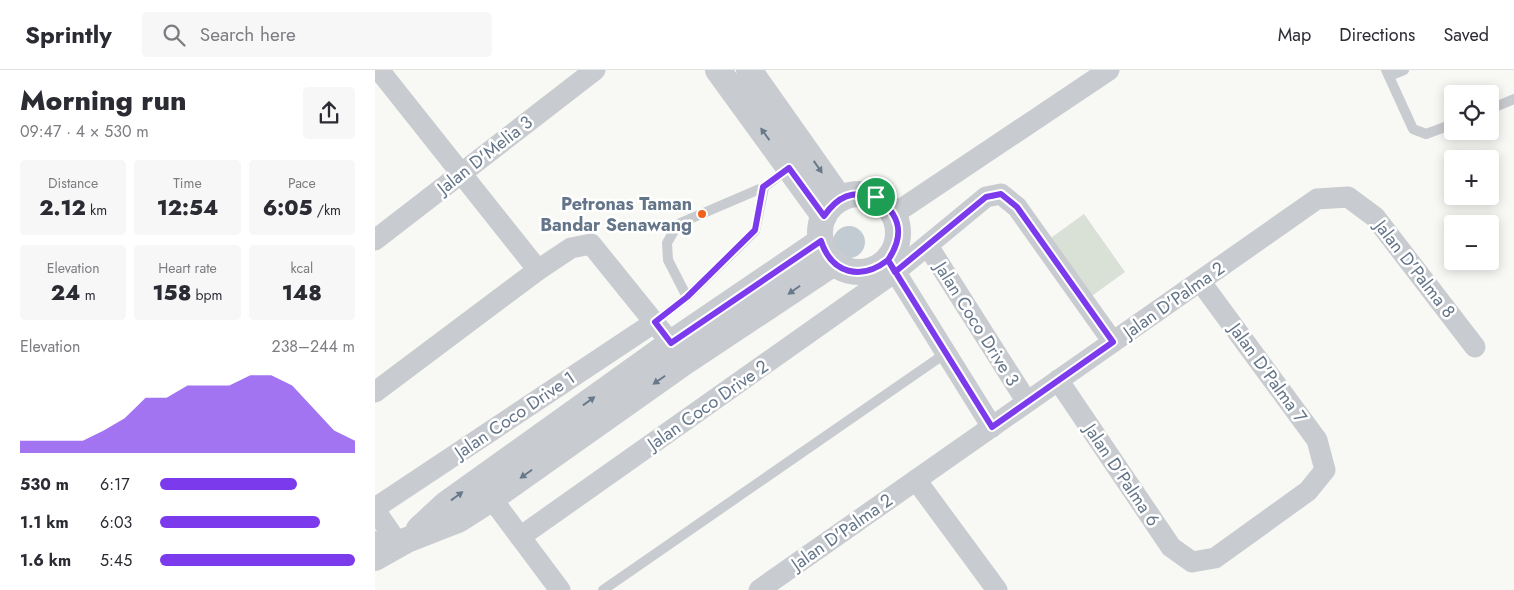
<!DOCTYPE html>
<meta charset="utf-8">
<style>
:root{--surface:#fff;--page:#f7f7f7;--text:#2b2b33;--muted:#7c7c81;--line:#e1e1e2;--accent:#7c3aed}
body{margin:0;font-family:Jost,sans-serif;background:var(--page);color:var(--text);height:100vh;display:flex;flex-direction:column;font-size:19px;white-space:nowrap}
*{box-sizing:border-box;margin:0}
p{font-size:16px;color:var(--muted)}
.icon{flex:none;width:28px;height:28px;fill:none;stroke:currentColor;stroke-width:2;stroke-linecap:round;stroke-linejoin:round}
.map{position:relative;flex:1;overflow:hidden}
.details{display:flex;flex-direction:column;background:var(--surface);width:375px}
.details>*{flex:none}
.controls{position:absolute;left:1069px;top:15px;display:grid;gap:10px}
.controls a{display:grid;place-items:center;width:55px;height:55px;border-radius:5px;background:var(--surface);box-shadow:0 2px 12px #0003;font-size:25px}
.pin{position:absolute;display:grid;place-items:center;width:42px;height:42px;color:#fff;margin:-21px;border:2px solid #fff;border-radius:50%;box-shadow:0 1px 5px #0007}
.round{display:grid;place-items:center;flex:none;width:52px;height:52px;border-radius:5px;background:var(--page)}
.headline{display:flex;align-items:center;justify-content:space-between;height:85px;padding:0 20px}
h1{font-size:28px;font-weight:800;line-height:38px}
.stats{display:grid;grid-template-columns:repeat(3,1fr);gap:8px;height:85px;padding:5px 20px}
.stats div{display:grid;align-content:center;border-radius:5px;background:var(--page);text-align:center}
.stats b{font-size:21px;font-weight:800}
.stats small{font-size:14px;font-weight:400}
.stats p{font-size:14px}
.chart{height:140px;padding:10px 20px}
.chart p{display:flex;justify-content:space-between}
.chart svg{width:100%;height:90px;margin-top:5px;fill:var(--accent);opacity:.7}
ul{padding:0 20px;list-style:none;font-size:16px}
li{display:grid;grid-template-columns:80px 60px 1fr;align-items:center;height:38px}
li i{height:12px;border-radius:6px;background:var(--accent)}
header{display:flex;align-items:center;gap:30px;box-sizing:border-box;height:70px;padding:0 25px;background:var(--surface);border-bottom:1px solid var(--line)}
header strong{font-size:24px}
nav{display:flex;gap:28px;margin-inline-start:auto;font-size:18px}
.search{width:350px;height:45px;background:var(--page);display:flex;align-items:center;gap:12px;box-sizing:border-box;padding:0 18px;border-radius:5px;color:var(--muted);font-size:19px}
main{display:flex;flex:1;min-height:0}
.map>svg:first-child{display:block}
.green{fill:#d9e0d6}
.water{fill:#c1cbd1}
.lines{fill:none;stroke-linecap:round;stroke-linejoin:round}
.service{stroke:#c8cbcf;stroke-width:10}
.minor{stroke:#c8cbcf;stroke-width:21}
.tertiary{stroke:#c8cbcf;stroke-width:26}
.oneway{fill:#69798c}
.route-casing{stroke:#fff;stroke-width:10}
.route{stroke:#7c3aed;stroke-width:6}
.poi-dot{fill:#f2611b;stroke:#fff;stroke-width:2}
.labels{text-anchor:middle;stroke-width:5;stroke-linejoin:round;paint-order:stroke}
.street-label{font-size:18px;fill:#647589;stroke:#fff}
.poi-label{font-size:18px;font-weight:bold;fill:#647589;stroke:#fff;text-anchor:end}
</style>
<header>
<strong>Sprintly</strong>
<div class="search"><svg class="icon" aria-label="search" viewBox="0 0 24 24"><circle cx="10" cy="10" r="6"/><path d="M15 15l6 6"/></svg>Search here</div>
<nav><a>Map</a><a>Directions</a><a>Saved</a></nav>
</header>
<main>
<section class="details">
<div class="headline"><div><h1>Morning run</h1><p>09:47 · 4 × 530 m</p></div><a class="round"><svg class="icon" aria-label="share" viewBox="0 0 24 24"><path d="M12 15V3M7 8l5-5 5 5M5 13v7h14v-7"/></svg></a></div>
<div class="stats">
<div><p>Distance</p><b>2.12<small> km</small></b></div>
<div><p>Time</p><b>12:54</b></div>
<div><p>Pace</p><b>6:05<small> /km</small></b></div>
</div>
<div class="stats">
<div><p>Elevation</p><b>24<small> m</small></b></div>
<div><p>Heart rate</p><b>158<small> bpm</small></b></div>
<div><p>kcal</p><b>148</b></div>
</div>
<div class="chart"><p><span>Elevation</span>238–244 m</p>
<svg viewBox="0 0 160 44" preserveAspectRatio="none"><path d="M0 44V38L10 38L20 38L30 38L40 33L50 27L60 17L70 17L80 11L90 11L100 11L110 6L120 6L130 11L140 22L150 33L160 38V44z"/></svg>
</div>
<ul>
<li><b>530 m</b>6:17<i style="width:70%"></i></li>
<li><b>1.1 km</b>6:03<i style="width:82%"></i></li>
<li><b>1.6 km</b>5:45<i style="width:100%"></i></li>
</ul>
</section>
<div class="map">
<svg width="1139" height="520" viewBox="0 0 1139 520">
<rect width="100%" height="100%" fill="#f8f8f5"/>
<polygon class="green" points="709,144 750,202 714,228 673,170"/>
<circle class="water" cx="474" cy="172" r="16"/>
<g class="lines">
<g class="service">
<polyline points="1011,0 1038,59 1051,64 1078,54"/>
<polyline points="1014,6 1029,0"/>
<polyline points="1115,39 1139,29"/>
<polyline points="312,227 293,190 292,173 303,154 389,117"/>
<polyline points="280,252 312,227 380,161 389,117 414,98"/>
<polyline points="0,466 12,481"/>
<polyline points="228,520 571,283"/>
</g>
<g class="minor">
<polyline points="4,0 163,200"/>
<polyline points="519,144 734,0"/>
<polyline points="0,170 220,0"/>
<polyline points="553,176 652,332"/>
<polyline points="513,190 617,357"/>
<polyline points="683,310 796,477 817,492 840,488 933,421 950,400 942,370 825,211"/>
<polyline points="0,322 163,200 196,178 216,174 296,273"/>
<polyline points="541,410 622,520"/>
<polyline points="108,417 185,520"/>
<polyline points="0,438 280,252"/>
<polyline points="0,440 24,475"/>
<polyline points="145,467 520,202 611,127 626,124 642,137 738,272"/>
<polyline points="384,520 942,129 973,127 1000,147 1100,277"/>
</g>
<g class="tertiary">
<polyline points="343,0 449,146"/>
<polyline points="374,0 465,129"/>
<circle cx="484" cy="163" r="39"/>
<polyline points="44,459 71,434 296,273 446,171"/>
<polyline points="0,488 32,470 83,450 116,429 310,292 459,193"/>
</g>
</g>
<defs><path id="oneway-solid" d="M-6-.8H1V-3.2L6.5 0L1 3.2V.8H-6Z" transform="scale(1.25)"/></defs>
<g class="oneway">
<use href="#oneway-solid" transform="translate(390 64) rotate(-126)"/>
<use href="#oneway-solid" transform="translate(443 97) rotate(55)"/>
<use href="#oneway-solid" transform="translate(419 220) rotate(145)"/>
<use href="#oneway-solid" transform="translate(284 310) rotate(145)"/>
<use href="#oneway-solid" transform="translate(214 331) rotate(-36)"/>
<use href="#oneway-solid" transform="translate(151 404) rotate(145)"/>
<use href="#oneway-solid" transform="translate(82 426) rotate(-36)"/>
</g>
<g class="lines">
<g class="route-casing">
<path id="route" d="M501,127C477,120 463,126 449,146L414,98L388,117L380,160L312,227L280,252L296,273L446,171C457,204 486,211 513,190L617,357L738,272L642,137L626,124L611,127L520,202L513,190C530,165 526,145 501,127"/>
</g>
<use href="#route" class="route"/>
</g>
<circle class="poi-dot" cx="327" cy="144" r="5"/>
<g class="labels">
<g class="street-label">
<text transform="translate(110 85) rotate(-38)" y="6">Jalan D'Melia 3</text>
<text transform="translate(1040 199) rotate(52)" y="6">Jalan D'Palma 8</text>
<text transform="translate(799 230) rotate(-35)" y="6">Jalan D'Palma 2</text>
<text transform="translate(602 254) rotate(58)" y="6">Jalan Coco Drive 3</text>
<text transform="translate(893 303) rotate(54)" y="6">Jalan D'Palma 7</text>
<text transform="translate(333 335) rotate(-35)" y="6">Jalan Coco Drive 2</text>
<text transform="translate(140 345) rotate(-34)" y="6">Jalan Coco Drive 1</text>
<text transform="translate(747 405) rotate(56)" y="6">Jalan D'Palma 6</text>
<text transform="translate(467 462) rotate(-35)" y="6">Jalan D'Palma 2</text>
</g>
<g class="poi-label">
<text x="317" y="140">Petronas Taman<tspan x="317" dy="21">Bandar Senawang</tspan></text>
</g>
</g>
</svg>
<div class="controls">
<a><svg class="icon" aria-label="locate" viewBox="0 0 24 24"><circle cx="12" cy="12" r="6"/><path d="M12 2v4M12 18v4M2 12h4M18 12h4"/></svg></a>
<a>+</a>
<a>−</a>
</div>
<div class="pin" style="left:501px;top:127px;background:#1e9e55"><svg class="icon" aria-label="arrive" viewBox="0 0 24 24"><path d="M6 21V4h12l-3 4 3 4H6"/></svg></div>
</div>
</main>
